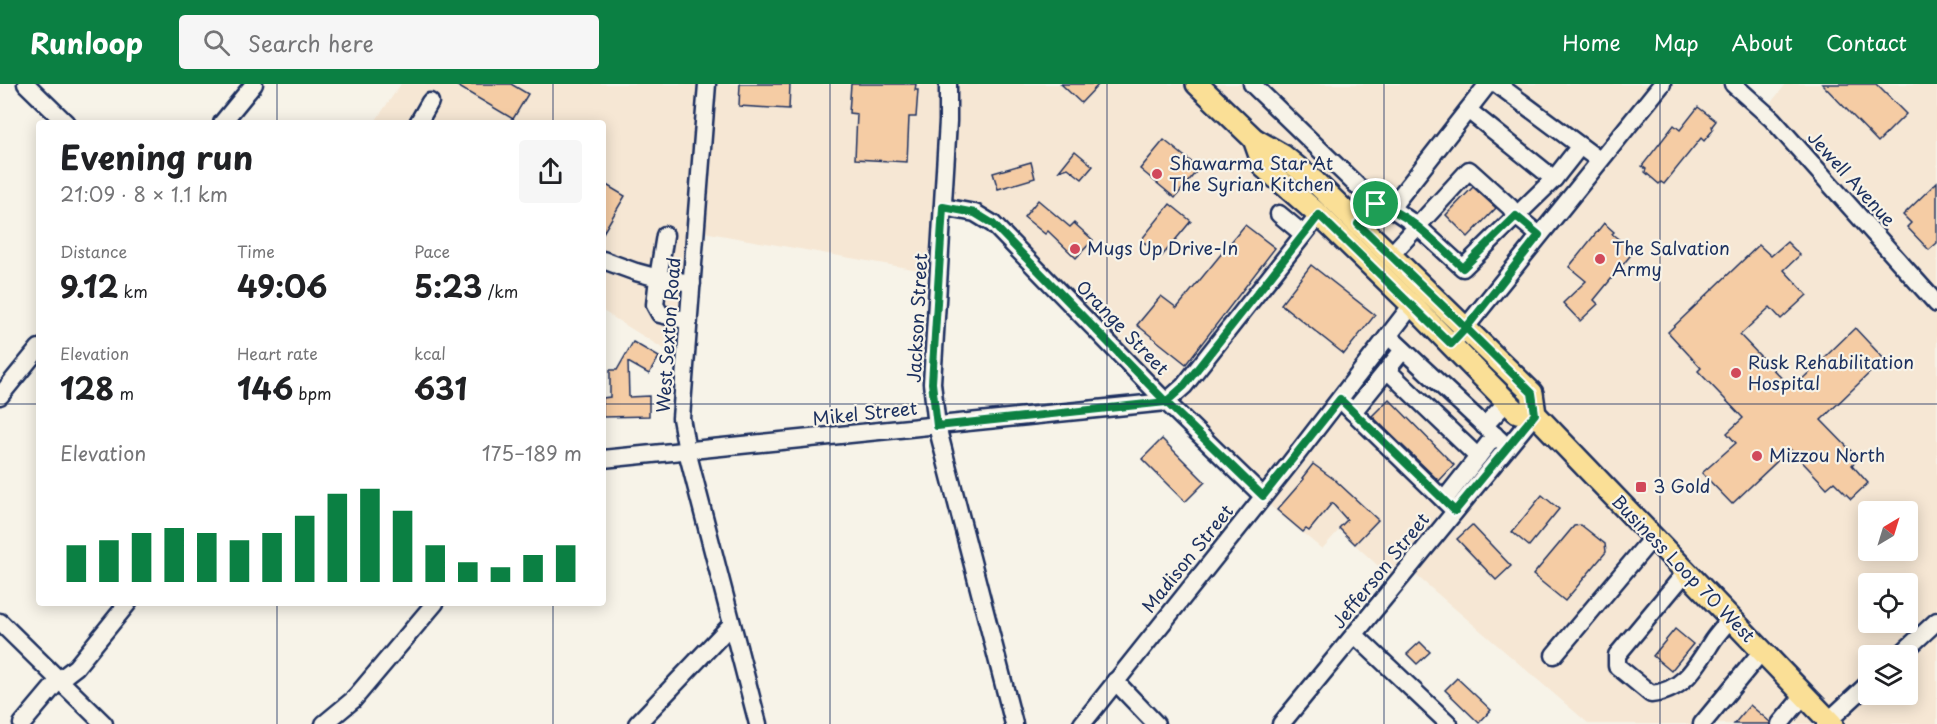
<!DOCTYPE html>
<meta charset="utf-8">
<style>
:root{--surface:#fff;--page:#f6f6f6;--text:#202124;--muted:#757577;--accent:#0b8043}
body{margin:0;font-family:"Playpen Sans",sans-serif;background:var(--page);color:var(--text);height:100vh;display:flex;flex-direction:column;font-size:22px;white-space:nowrap}
*{box-sizing:border-box;margin:0}
p{font-size:20px;color:var(--muted)}
.icon{flex:none;width:33px;height:33px;fill:none;stroke:currentColor;stroke-width:2;stroke-linecap:round;stroke-linejoin:round}
.map{position:relative;flex:1;overflow:hidden}
.side{position:absolute;left:36px;top:36px;width:570px;height:486px;display:flex;flex-direction:column;background:var(--surface);border-radius:6px;box-shadow:0 3px 15px #0003}
.side>*{flex:none}
.needle{width:39px;rotate:38deg}
.controls{position:absolute;left:1858px;top:417px;display:grid;gap:12px}
.controls a{display:grid;place-items:center;width:60px;height:60px;border-radius:6px;background:var(--surface);box-shadow:0 3px 15px #0003;font-size:30px}
.pin{position:absolute;display:grid;place-items:center;width:51px;height:51px;color:#fff;margin:-26px;border:3px solid #fff;border-radius:50%;box-shadow:0 2px 6px #0007}
.round{display:grid;place-items:center;flex:none;width:63px;height:63px;border-radius:6px;background:var(--page)}
.overview{display:flex;align-items:center;justify-content:space-between;height:102px;padding:0 24px}
h1{font-size:33px;font-weight:700;line-height:45px}
.stats{display:grid;grid-template-columns:repeat(3,1fr);gap:9px;height:102px;padding:6px 24px}
.stats div{display:grid;align-content:center}
.stats b{font-size:30px;font-weight:700}
.stats small{font-size:16px;font-weight:400}
.stats p{font-size:16px}
.chart{height:168px;padding:12px 24px}
.chart p{display:flex;justify-content:space-between}
.chart svg{width:100%;height:108px;margin-top:6px;stroke:var(--accent);stroke-width:6}
header{display:flex;align-items:center;gap:36px;box-sizing:border-box;height:84px;padding:0 30px;background:var(--accent);color:#fff}
header strong{font-size:28px}
nav{display:flex;gap:33px;margin-inline-start:auto;font-size:21px}
.search{width:420px;height:54px;background:var(--page);display:flex;align-items:center;gap:15px;box-sizing:border-box;padding:0 21px;border-radius:6px;color:var(--muted);font-size:22px}
.map>svg:first-child{display:block}
.built{fill:#f6e7d4;fill-rule:evenodd}
.building{fill:#f5cca4;stroke:#1b2f5e;stroke-width:1.5}
.lines{fill:none;stroke-linecap:round;stroke-linejoin:round}
.minor-casing{stroke:#1b2f5e;stroke-width:21}
.major-casing{stroke:#1b2f5e;stroke-width:26}
.minor{stroke:#f7f3e8;stroke-width:16}
.major{stroke:#fadf96;stroke-width:21}
.route-casing{stroke:#fff;stroke-width:12}
.route{stroke:#0b8043;stroke-width:8}
.grid{fill:none;stroke:#1b2f5e;stroke-width:1.5;stroke-opacity:0.55}
.poi-dot{fill:#d1495b;stroke:#f7f3e8;stroke-width:2}
.labels{text-anchor:middle;stroke-width:4.5;stroke-linejoin:round;paint-order:stroke}
.poi-label{font-size:18px;fill:#1b2f5e;stroke:#f7f3e8;text-anchor:start}
.street-label{font-size:18px;fill:#1b2f5e;stroke:#f7f3e8}
</style>
<header>
<strong>Runloop</strong>
<div class="search"><svg class="icon" aria-label="search" viewBox="0 0 24 24"><circle cx="10" cy="10" r="6"/><path d="M15 15l6 6"/></svg>Search here</div>
<nav><a>Home</a><a>Map</a><a>About</a><a>Contact</a></nav>
</header>
<div class="map">
<svg width="1937" height="640" viewBox="0 0 1937 640">
<rect width="100%" height="100%" fill="#f7f3e8"/>
<filter id="ink" filterUnits="userSpaceOnUse"><feTurbulence type="fractalNoise" baseFrequency=".0167" numOctaves="2"/><feDisplacementMap in="SourceGraphic" scale="12" xChannelSelector="R" yChannelSelector="G"/><feConvolveMatrix kernelMatrix="1 2 1 2 8 2 1 2 1" color-interpolation-filters="sRGB"/></filter>
<g filter="url(#ink)">
<path class="built" d="M401,0H1734L1764,27L1786,0H1937V640H1589L1411,487L1399,501L1339,446L1322,465L1269,421L992,140L944,124L941,190L698,147L683,277L603,227V39H374ZM1869,428H1908V466H1869ZM1869,500H1908V538H1869ZM1869,572H1908V610H1869Z"/>
<g class="building">
<polygon points="454,0 511,0 528,10 513,35"/>
<polygon points="740,0 790,0 789,25 739,22"/>
<polygon points="851,0 916,0 915,6 918,6 916,33 909,33 907,78 855,75 857,30 849,29"/>
<polygon points="1061,0 1099,0 1081,19"/>
<polygon points="1822,0 1876,0 1906,30 1878,58"/>
<polygon points="1698,23 1716,37 1712,42 1713,46 1704,57 1701,54 1664,100 1661,98 1659,100 1645,88 1646,85 1642,82 1674,41 1680,46"/>
<polygon points="1164,56 1199,84 1175,114 1140,85"/>
<polygon points="1075,67 1093,82 1082,95 1068,84 1059,87"/>
<polygon points="1031,78 1035,94 998,105 993,89"/>
<polygon points="1937,98 1937,159 1929,166 1907,143 1911,139 1903,131"/>
<polygon points="603,99 625,112 603,149"/>
<polygon points="1473,103 1496,124 1468,153 1446,131"/>
<polygon points="1038,116 1070,143 1074,139 1093,156 1076,174 1048,147 1045,150 1024,133"/>
<polygon points="1170,120 1191,137 1162,172 1141,156"/>
<polygon points="1604,139 1614,148 1612,150 1634,167 1594,216 1598,220 1580,237 1563,219 1586,197 1569,183"/>
<polygon points="1245,141 1275,164 1186,280 1137,241 1161,212 1177,224"/>
<polygon points="1787,158 1800,171 1784,186 1807,211 1781,235 1770,223 1740,251 1792,305 1855,244 1884,275 1821,336 1858,374 1852,381 1868,399 1851,415 1834,398 1827,404 1790,365 1732,420 1702,389 1736,359 1727,349 1743,334 1698,287 1701,284 1668,248 1759,161 1771,172"/>
<polygon points="1311,181 1375,231 1344,270 1281,220"/>
<polygon points="633,258 659,273 649,290 628,278 629,313 649,312 649,332 603,333 603,314 610,313 610,286 617,286"/>
<polygon points="1389,315 1454,381 1439,397 1372,332"/>
<polygon points="1162,355 1205,398 1185,418 1142,375"/>
<polygon points="1313,380 1335,396 1378,436 1355,460 1339,444 1347,436 1332,419 1309,447 1306,445 1303,448 1277,426 1304,395 1302,394"/>
<polygon points="1542,411 1559,425 1529,462 1512,448"/>
<polygon points="1472,441 1511,482 1496,496 1457,455"/>
<polygon points="1581,441 1605,460 1606,468 1565,517 1533,491 1574,442"/>
<polygon points="1675,545 1693,560 1671,587 1653,572"/>
<polygon points="1420,558 1430,568 1417,580 1407,570"/>
<polygon points="1457,594 1491,626 1479,639 1445,606"/>
<polygon points="1750,621 1770,638 1770,640 1734,640"/>
</g>
<g class="lines">
<g class="minor-casing">
<g id="minor">
<polyline points="26,0 66,39"/>
<polyline points="707,0 681,334 687,367 758,640"/>
<polyline points="948,0 948,37 932,299 937,342 1014,640"/>
<polyline points="1252,0 1376,120"/>
<polyline points="1497,0 1599,76"/>
<polyline points="1733,0 1772,35 1937,220"/>
<polyline points="1468,26 1554,95"/>
<polyline points="222,39 254,0"/>
<polyline points="418,39 430,18"/>
<polyline points="943,123 975,129 993,140 1166,318 1263,412"/>
<polyline points="1391,124 1416,141 1463,184 1516,132 1539,151"/>
<polyline points="1279,130 1303,150"/>
<polyline points="1358,140 1376,120 1391,124 1488,0"/>
<polyline points="1391,171 1469,86 1510,123 1516,132 1554,95 1580,62"/>
<polyline points="603,176 636,188 658,194 665,151"/>
<polyline points="689,237 660,230 655,221 658,194 692,199"/>
<polyline points="1458,253 1662,0"/>
<polyline points="1395,258 1501,357"/>
<polyline points="1403,266 1387,286 1478,373 1495,351"/>
<polyline points="0,312 39,264"/>
<polyline points="1347,322 1353,328 1387,286"/>
<polyline points="1353,328 1455,427"/>
<polyline points="1484,342 1507,318"/>
<polyline points="603,375 1166,318 1184,302 1319,131"/>
<polyline points="1444,416 1478,373"/>
<path d="M1686,488L1617,571V582L1651,610C1684,607 1697,581 1713,556C1718,549 1725,541 1731,534"/>
<polyline points="0,538 104,640"/>
<polyline points="1355,551 1449,640"/>
<polyline points="1554,571 1653,453"/>
<polyline points="1899,572 1937,537"/>
<polyline points="1115,597 1156,640"/>
<polyline points="22,640 59,596 76,583 128,519"/>
<polyline points="324,640 353,616 435,519"/>
<polyline points="637,640 731,541"/>
<polyline points="1082,640 1287,383 1412,221"/>
<polyline points="1281,640 1535,330"/>
<polyline points="1702,640 1762,567"/>
<polyline points="1780,640 1804,611"/>
<polyline points="1825,640 1869,599"/>
</g>
</g>
<g class="major-casing">
<g id="major">
<polyline points="1197,0 1254,55 1282,71 1315,98 1532,309 1535,330 1832,640"/>
<polyline points="1254,55 1264,83 1319,131 1412,221 1517,328 1535,330"/>
</g>
</g>
<use href="#minor" class="minor"/>
<use href="#major" class="major"/>
</g>
</g>
<g class="lines" filter="url(#ink)">
<g class="route-casing">
<path id="route" d="M1376,120L1358,140L1466,244L1451,260L1319,131L1184,302L1166,318L937,342L932,299L943,123L975,129L993,140L1166,318L1263,412L1340,315L1455,427L1535,330L1532,309L1466,244L1539,151L1516,132L1463,184C1437,160 1411,130 1376,120"/>
</g>
<use href="#route" class="route"/>
</g>
<path class="grid" d="M277,0V39M553,0V39M830,0V640M1107,0V640M1384,0V640M1660,0V640M0,320H39M603,320H1937M277,519V640M553,519V640"/>
<g class="poi-dot">
<circle cx="1157" cy="90" r="6"/>
<circle cx="1075" cy="165" r="6"/>
<circle cx="1600" cy="175" r="6"/>
<circle cx="1736" cy="289" r="6"/>
<circle cx="1757" cy="372" r="6"/>
<rect x="1635" y="397" width="12" height="12" rx="3"/>
</g>
<g class="labels">
<g class="poi-label">
<text x="1169" y="86">Shawarma Star At<tspan x="1169" dy="21">The Syrian Kitchen</tspan></text>
<text x="1087" y="171">Mugs Up Drive-In</text>
<text x="1612" y="171">The Salvation<tspan x="1612" dy="21">Army</tspan></text>
<text x="1748" y="285">Rusk Rehabilitation<tspan x="1748" dy="21">Hospital</tspan></text>
<text x="1769" y="378">Mizzou North</text>
<text x="1653" y="409">3 Gold</text>
</g>
<g class="street-label">
<text transform="translate(1851 95) rotate(48)" y="6">Jewell Avenue</text>
<text transform="translate(918 234) rotate(-87)" y="6">Jackson Street</text>
<text transform="translate(1122 244) rotate(46)" y="6">Orange Street</text>
<text transform="translate(669 251) rotate(-86)" y="6">West Sexton Road</text>
<text transform="translate(865 330) rotate(-6)" y="6">Mikel Street</text>
<text transform="translate(1188 475) rotate(-51)" y="6">Madison Street</text>
<text transform="translate(1683 485) rotate(46)" y="6">Business Loop 70 West</text>
<text transform="translate(1381 487) rotate(-51)" y="6">Jefferson Street</text>
</g>
</g>
</svg>
<div class="controls">
<a><svg class="needle" viewBox="-14 -14 28 28"><path d="M0-13l5 13h-10z" fill="#e53935"/><path d="M0 13l5-13h-10z" fill="#757577"/></svg></a>
<a><svg class="icon" aria-label="locate" viewBox="0 0 24 24"><circle cx="12" cy="12" r="6"/><path d="M12 2v4M12 18v4M2 12h4M18 12h4"/></svg></a>
<a><svg class="icon" aria-label="layers" viewBox="0 0 24 24"><path d="M12 4l9 5-9 5-9-5zM3 14l9 5 9-5"/></svg></a>
</div>
<div class="pin" style="left:1376px;top:120px;background:#1e9e55"><svg class="icon" aria-label="arrive" viewBox="0 0 24 24"><path d="M6 21V4h12l-3 4 3 4H6"/></svg></div>
<section class="side">
<div class="overview"><div><h1>Evening run</h1><p>21:09 · 8 × 1.1 km</p></div><a class="round"><svg class="icon" aria-label="share" viewBox="0 0 24 24"><path d="M12 15V3M7 8l5-5 5 5M5 13v7h14v-7"/></svg></a></div>
<div class="stats">
<div><p>Distance</p><b>9.12<small> km</small></b></div>
<div><p>Time</p><b>49:06</b></div>
<div><p>Pace</p><b>5:23<small> /km</small></b></div>
</div>
<div class="stats">
<div><p>Elevation</p><b>128<small> m</small></b></div>
<div><p>Heart rate</p><b>146<small> bpm</small></b></div>
<div><p>kcal</p><b>631</b></div>
</div>
<div class="chart"><p><span>Elevation</span>175–189 m</p>
<svg viewBox="0 0 160 44" preserveAspectRatio="none"><path d="M5 44V29M15 44V27M25 44V24M35 44V22M45 44V24M55 44V27M65 44V24M75 44V17M85 44V8M95 44V6M105 44V15M115 44V29M125 44V36M135 44V38M145 44V33M155 44V29"/></svg>
</div>
</section>
</div>
